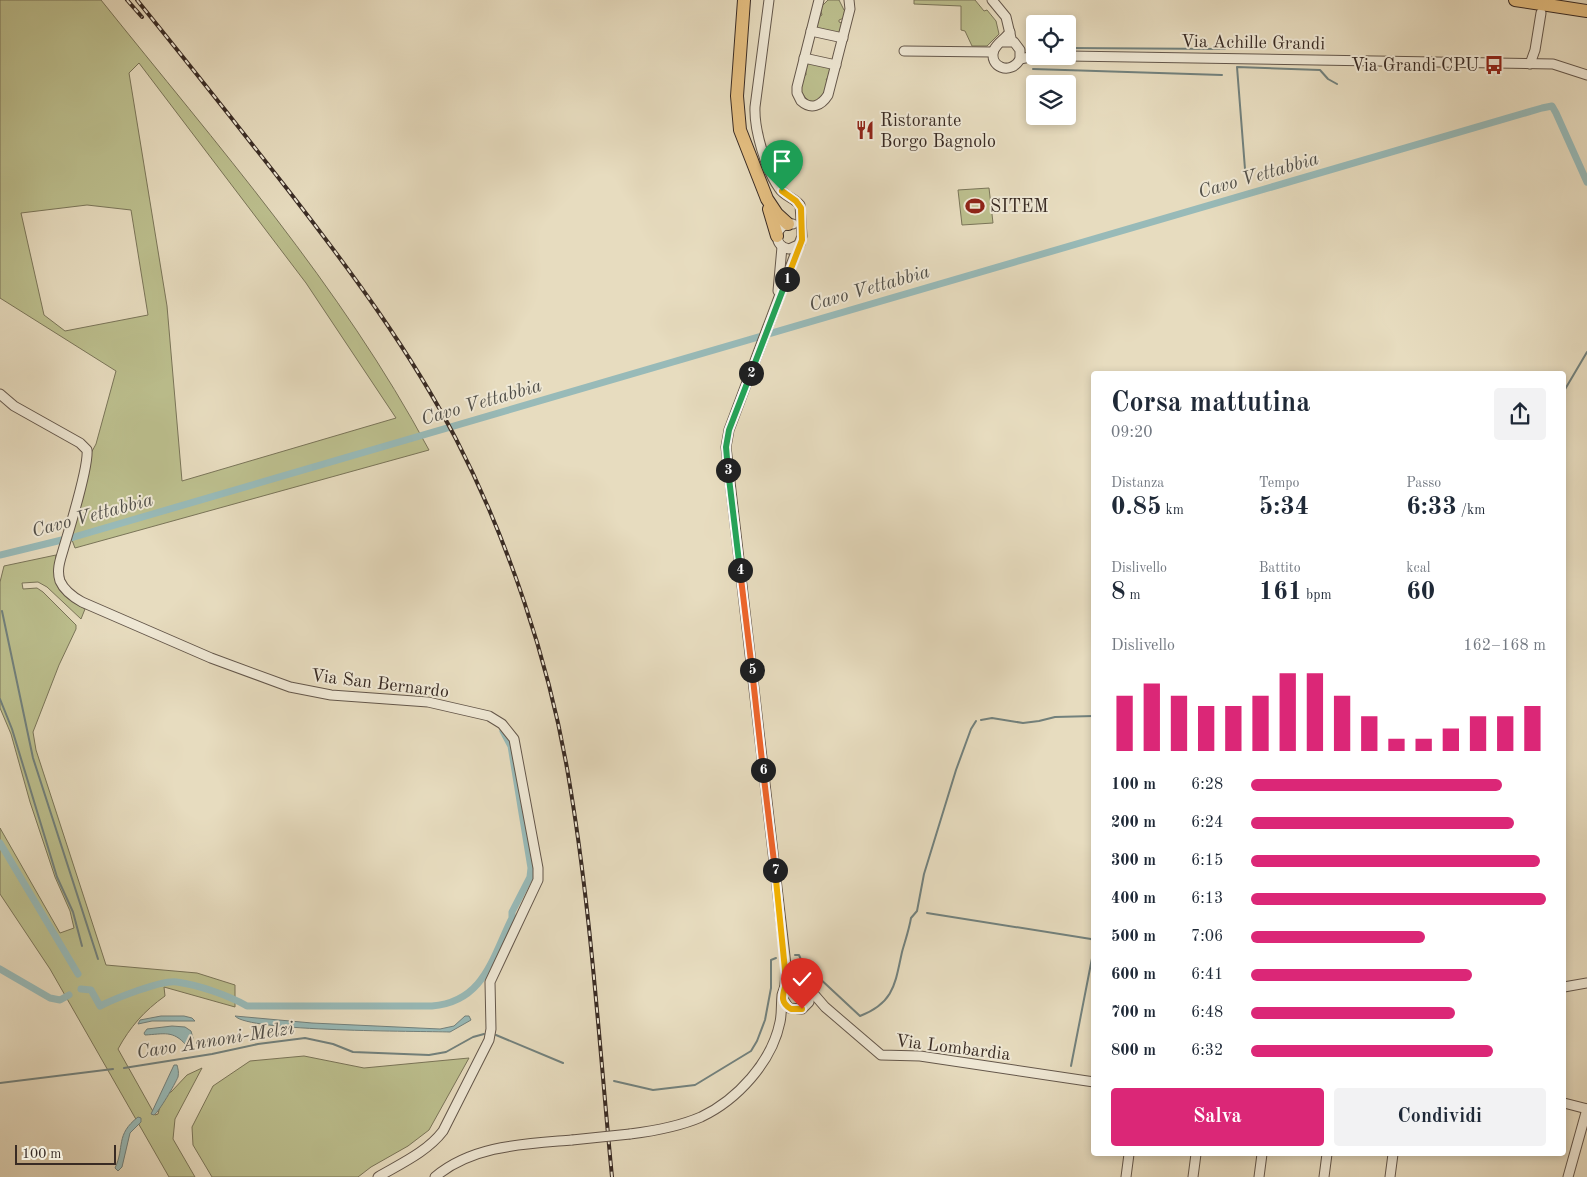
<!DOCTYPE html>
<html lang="it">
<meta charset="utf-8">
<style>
:root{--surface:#fff;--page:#f2f2f3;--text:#1f2937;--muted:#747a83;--accent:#db2777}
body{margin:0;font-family:"Old Standard TT",serif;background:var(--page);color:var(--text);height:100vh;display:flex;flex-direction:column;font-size:19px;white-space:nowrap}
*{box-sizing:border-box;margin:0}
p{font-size:16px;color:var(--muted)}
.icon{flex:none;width:28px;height:28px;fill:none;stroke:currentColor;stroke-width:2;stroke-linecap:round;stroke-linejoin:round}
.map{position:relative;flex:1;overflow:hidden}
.panel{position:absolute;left:1091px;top:371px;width:475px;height:785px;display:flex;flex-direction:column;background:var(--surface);border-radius:5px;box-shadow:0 2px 8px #0003}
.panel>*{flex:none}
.tools{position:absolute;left:1026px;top:15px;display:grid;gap:10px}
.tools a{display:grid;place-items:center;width:50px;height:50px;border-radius:5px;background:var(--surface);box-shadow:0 2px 8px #0003;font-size:25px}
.scale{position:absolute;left:15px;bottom:12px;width:101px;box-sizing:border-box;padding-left:5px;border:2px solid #392b24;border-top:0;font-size:14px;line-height:18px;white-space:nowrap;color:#392b24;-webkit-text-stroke:4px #efe8d5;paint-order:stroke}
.pin{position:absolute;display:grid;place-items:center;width:42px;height:42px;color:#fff;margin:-51px -21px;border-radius:50% 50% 50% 0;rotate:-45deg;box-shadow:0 0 5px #0007}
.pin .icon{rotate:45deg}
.km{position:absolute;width:25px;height:25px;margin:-12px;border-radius:50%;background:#222;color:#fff;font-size:14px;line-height:25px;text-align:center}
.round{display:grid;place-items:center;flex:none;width:52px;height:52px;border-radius:5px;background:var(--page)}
.headline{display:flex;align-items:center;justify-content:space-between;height:85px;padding:0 20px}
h1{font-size:28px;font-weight:700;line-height:38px}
.stats{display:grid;grid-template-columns:repeat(3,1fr);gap:8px;height:85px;padding:5px 20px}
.stats div{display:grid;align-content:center}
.stats b{font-size:25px;font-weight:700}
.stats small{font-size:14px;font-weight:400}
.stats p{font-size:14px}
.chart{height:140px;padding:10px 20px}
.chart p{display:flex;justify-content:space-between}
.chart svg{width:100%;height:90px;margin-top:5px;stroke:var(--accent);stroke-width:6}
.cta{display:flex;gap:10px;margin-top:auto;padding:10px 20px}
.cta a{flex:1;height:58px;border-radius:5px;background:var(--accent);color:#fff;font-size:20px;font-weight:700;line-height:58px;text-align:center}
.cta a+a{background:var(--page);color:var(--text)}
ul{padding:0 20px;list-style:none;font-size:16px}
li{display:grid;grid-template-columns:80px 60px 1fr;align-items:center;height:38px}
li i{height:12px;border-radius:6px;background:var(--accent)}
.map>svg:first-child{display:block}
.green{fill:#bcbf8e;stroke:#7a7559;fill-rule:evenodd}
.water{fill:#98bab8;stroke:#72817d}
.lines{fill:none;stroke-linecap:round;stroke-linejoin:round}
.stream{stroke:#72817d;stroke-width:2}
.canal{stroke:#98bab8;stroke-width:7}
.minor-casing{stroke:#64574b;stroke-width:11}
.highway-casing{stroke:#392b24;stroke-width:14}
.minor{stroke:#efe8d5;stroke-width:9}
.highway{stroke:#e4be80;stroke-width:12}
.rail-casing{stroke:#392b24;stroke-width:4}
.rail{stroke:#efe8d5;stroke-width:2;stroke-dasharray:5.5;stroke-linecap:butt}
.minor-bridge-casing{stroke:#64574b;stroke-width:11;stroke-linecap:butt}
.minor-bridge{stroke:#efe8d5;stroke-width:9}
.split-1-casing{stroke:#fff;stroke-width:10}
.split-2-casing{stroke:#fff;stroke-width:10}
.split-3-casing{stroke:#fff;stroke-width:10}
.split-4-casing{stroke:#fff;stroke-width:10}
.split-5-casing{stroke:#fff;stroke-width:10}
.split-6-casing{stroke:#fff;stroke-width:10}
.split-7-casing{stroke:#fff;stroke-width:10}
.split-8-casing{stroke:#fff;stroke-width:10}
.split-9-casing{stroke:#fff;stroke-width:10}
.split-1{stroke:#f5b400;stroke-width:6}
.split-2{stroke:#22a559;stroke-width:6}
.split-3{stroke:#22a559;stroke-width:6}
.split-4{stroke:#22a559;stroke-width:6}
.split-5{stroke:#f0652b;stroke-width:6}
.split-6{stroke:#f0652b;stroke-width:6}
.split-7{stroke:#f0652b;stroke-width:6}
.split-8{stroke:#f5b400;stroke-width:6}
.split-9{stroke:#f5b400;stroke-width:6}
.labels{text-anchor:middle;stroke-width:4;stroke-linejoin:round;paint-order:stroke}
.street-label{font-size:18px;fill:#392b24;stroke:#efe8d5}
.poi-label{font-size:18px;fill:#392b24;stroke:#efe8d5;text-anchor:start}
.water-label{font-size:19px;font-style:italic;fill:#514f49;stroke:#efe8d5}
</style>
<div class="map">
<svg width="1587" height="1177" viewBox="0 0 1587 1177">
<rect width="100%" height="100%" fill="#e7dcbf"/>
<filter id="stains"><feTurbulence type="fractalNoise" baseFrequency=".004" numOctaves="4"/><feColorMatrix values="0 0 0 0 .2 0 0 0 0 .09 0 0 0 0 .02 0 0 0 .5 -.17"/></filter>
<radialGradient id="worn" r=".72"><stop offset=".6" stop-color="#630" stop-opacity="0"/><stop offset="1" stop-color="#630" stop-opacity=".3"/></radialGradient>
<g class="green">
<path d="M0,0H101C217,145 341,286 429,450L75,548L69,532L90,455L96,444L116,371L0,298ZM139,63L306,283L396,418L182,481L167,306L129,73ZM87,205L131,210L148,315L65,331L44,315L21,213Z"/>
<polygon points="828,0 839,0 844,10 848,11 844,18 839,20 839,22 844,24 841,37 812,30 817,18 822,15 819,4 823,5"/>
<polygon points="914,0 975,0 984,11 987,10 996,21 999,34 987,46 972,46 965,31 961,30 961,6 914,4"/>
<polygon points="805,59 835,66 826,80 830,83 827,96 815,102 809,102 801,92 802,76 806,75"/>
<polygon points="989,188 993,223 962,225 958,190"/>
<path d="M56,555C53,587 56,593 85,609L81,619L47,587L38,582L22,583L23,589L37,588L43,592L76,625V629L59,665L33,732L36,750L106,965L197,973L235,985V1007L164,987L165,996C144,1011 130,1027 118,1049L155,1115L158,1114L163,1094L171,1092L187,1075L202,1068L175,1119L173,1139L195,1177H169L50,969L0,894V828L60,933L74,928L70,911L55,877L30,802L11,734L0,708V582L4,566Z"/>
<polygon points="304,1056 364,1068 469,1058 429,1130 408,1146 371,1167 358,1177 212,1177 193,1145 192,1127 213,1086 250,1061"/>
</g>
<g class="water">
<polygon points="161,1016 184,1016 192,1018 195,1021 152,1021 138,1024 140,1020"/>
<path d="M235,1016L312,1023L440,1029L454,1026L465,1016H469L471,1020L450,1032C420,1031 248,1032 235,1016Z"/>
<path d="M172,1026L185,1027L191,1031L193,1038L189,1046L182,1051L186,1045C173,1030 164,1034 145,1035L144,1033L147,1029Z"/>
<path d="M174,1065H177C178,1069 179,1072 178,1077C175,1084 159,1112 154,1115L151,1114Z"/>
<path d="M138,1117L141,1118V1122L130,1133L122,1167L118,1171L115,1168C125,1147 115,1135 138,1117Z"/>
</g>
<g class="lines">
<g class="stream">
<polyline points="1068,48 1225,49"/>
<polyline points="1033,69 1222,75"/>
<polyline points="1248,180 1245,169 1237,67 1320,70 1328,79 1337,84"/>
<polyline points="1564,391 1587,352"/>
<polyline points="2,611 33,758 98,959"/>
<polyline points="0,699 12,729 57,877 73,912 82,946"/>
<polyline points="981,720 992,718 1023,723 1039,721 1055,717 1094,716"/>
<polyline points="927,913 1091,939 1094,942"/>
<path d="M795,955H799L802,962L860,1016C894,1003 895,984 902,952C905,941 909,930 911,918L917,911L924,874L956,770L971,729L976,721"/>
<polyline points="496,1035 563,1063"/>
<polyline points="1071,1066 1094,948"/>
<polyline points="124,1068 212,1054 258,1044 305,1038 333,1044 353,1052 429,1055 446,1052 473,1037 484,1034"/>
<polyline points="614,1081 653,1090 695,1085 751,1051 757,1041 765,1020 771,988 771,960 776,958"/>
<polyline points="0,1083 113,1069"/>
</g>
<g class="canal">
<polyline points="0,555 74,537 1542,108 1552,106 1556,113 1587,182"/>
<polyline points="0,843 78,974"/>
<polyline points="0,969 50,998 60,1000 69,995"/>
<path d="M81,989L91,990L100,1006C114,999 163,979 177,982C198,985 228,995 247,1006H432C484,1002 492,958 512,918V912L530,877L531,868L511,746L503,731"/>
</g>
<g class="minor-casing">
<g id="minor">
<path d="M819,0L797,87V93L801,101C811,110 821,106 828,95L850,9L849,0"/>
<polyline points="992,0 1006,17 1011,38"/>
<polyline points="811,31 843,38"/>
<path d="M1002,42H1014L1020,50V59C1011,76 988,67 994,50C997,43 1005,39 1010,32"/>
<polyline points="904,51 993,52"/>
<polyline points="1068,56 1553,64 1587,75"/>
<polyline points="804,58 836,65"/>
<polyline points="1020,59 1035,56"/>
<polyline points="1530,64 1535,50 1541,13"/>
<path d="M793,224C775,222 771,246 789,249L800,244"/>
<polyline points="778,291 782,247"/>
<path d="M0,394L14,406L80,443L87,450C89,466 70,527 64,547C61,558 56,569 60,581C64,590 73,597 82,602L211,658L290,687L331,695L428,702L489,716L502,724L514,739L538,868V880L490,982L491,1029L489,1040L443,1131C427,1152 400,1164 378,1177"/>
<polyline points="785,987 793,982 800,982 806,985 825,1007 881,1055 920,1056 1094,1082"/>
<polyline points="1564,987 1587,983"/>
<polyline points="783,999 789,1008 802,1009 809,1002 810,990"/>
<polyline points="1564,1103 1587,1109"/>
<path d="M630,1134C654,1131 678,1127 701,1117C737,1100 772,1062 780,1022C782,1013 781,1004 782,995C783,991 785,988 785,984C786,978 785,972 786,965L726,447L729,430L802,236L800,205C794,198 784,196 779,188C766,170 754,130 755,107L769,0"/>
<path d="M435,1177C473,1145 525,1144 572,1140"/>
<polyline points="1126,1177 1129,1154"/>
<polyline points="1193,1177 1196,1154"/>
<polyline points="1259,1177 1262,1154"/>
<polyline points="1324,1177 1327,1154"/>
<polyline points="1390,1177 1393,1154"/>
<polyline points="1568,1177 1587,1109"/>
</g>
</g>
<g class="highway-casing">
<g id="highway">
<polyline points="744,0 737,96 740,130 767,199 777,214 788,224"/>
<polyline points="1515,0 1587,11"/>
<polyline points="769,209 777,236"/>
</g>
</g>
<use href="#minor" class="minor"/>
<use href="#highway" class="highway"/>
<g class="rail-casing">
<g id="rail">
<polyline points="127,0 142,17"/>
<path d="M137,0C188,63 238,126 288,190C350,270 409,349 456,439C508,540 549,662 568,774C591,907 599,1043 612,1177"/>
</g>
</g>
<use href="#rail" class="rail"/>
<g class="minor-bridge-casing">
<polyline id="minor-bridge" points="572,1140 630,1134"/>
</g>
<use href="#minor-bridge" class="minor-bridge"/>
</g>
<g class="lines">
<g class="split-1-casing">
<polyline id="split-1" points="782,191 796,201 801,208 802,240 787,279"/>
</g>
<g class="split-2-casing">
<polyline id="split-2" points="751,373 787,279"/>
</g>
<g class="split-3-casing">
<polyline id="split-3" points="728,470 726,447 729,430 751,373"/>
</g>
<g class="split-4-casing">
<polyline id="split-4" points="728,470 740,570"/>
</g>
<g class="split-5-casing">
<polyline id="split-5" points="740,570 752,670"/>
</g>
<g class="split-6-casing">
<polyline id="split-6" points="752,670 763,770"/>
</g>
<g class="split-7-casing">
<polyline id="split-7" points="763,770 775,870"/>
</g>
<g class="split-8-casing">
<polyline id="split-8" points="775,870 785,970"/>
</g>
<g class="split-9-casing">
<path id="split-9" d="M785,970C785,975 786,983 785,987C782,997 781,1003 791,1009H802"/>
</g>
<use href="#split-1" class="split-1"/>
<use href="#split-2" class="split-2"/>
<use href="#split-3" class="split-3"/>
<use href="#split-4" class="split-4"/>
<use href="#split-5" class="split-5"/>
<use href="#split-6" class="split-6"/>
<use href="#split-7" class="split-7"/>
<use href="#split-8" class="split-8"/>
<use href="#split-9" class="split-9"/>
</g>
<defs>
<g id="bus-bare" transform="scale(1.5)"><path d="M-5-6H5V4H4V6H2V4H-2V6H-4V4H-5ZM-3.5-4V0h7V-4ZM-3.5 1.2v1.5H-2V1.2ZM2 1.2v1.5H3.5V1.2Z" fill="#8f2418" stroke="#efe8d5" stroke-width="2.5" paint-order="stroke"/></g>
<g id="restaurant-bare" transform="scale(1.5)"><path d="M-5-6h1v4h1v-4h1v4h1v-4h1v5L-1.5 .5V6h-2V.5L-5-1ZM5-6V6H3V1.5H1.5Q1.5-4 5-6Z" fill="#8f2418" stroke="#efe8d5" stroke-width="2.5" paint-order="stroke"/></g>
<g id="stadium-bare" transform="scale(1.5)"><path d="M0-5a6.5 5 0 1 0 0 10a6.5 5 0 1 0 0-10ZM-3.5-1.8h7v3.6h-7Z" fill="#8f2418" stroke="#efe8d5" stroke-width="2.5" paint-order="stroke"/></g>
</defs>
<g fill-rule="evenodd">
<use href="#bus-bare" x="1494" y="65"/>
<use href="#restaurant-bare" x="865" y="130"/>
<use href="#stadium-bare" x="975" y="206"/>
</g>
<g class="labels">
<g class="street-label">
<text transform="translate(1253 42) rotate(1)" y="6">Via Achille Grandi</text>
<text transform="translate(380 683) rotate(7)" y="6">Via San Bernardo</text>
<text transform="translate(953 1047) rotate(7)" y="6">Via Lombardia</text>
</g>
<g class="poi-label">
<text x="1479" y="71" text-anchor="end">Via Grandi CPU</text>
<text x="880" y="126">Ristorante<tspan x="880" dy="21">Borgo Bagnolo</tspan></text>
<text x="990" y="212">SITEM</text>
</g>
<g class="water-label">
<text transform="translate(1258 174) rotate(-16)" y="7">Cavo Vettabbia</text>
<text transform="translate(869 287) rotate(-16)" y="7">Cavo Vettabbia</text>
<text transform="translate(481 401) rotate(-16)" y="7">Cavo Vettabbia</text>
<text transform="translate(92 514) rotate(-15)" y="7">Cavo Vettabbia</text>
<text transform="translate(215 1039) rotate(-9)" y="7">Cavo Annoni-Melzi</text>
</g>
</g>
<rect width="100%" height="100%" filter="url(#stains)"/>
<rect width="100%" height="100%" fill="url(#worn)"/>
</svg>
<div class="tools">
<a><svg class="icon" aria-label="locate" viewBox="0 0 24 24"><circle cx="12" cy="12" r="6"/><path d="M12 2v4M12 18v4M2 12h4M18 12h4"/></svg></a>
<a><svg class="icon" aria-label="layers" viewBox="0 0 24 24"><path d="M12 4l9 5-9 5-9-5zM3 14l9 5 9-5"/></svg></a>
</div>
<div class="scale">100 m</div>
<div class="pin" style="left:782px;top:191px;background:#1e9e55"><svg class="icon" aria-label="arrive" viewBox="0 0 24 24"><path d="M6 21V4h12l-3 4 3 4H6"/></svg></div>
<div class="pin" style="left:802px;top:1009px;background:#d93025"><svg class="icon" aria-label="check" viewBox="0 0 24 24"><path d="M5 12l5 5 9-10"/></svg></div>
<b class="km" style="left:787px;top:279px">1</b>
<b class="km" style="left:751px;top:373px">2</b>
<b class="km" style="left:728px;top:470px">3</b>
<b class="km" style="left:740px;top:570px">4</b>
<b class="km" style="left:752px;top:670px">5</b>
<b class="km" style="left:763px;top:770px">6</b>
<b class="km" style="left:775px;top:870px">7</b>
<section class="panel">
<div class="headline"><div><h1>Corsa mattutina</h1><p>09:20</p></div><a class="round"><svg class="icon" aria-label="share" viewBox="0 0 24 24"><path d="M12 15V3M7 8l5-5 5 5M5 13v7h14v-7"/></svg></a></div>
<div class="stats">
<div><p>Distanza</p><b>0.85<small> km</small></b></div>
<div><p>Tempo</p><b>5:34</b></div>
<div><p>Passo</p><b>6:33<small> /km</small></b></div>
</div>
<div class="stats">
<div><p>Dislivello</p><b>8<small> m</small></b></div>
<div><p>Battito</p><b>161<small> bpm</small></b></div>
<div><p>kcal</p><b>60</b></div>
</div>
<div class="chart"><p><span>Dislivello</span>162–168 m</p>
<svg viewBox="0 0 160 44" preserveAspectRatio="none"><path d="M5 44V17M15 44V11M25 44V17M35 44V22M45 44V22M55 44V17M65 44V6M75 44V6M85 44V17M95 44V27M105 44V38M115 44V38M125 44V33M135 44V27M145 44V27M155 44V22"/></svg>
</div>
<ul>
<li><b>100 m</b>6:28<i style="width:85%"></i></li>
<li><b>200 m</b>6:24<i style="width:89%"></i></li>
<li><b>300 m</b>6:15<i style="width:98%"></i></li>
<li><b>400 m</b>6:13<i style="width:100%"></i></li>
<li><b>500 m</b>7:06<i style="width:59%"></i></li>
<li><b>600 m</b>6:41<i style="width:75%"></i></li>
<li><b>700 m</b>6:48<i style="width:69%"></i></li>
<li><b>800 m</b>6:32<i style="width:82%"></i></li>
</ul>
<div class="cta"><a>Salva</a><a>Condividi</a></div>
</section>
</div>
